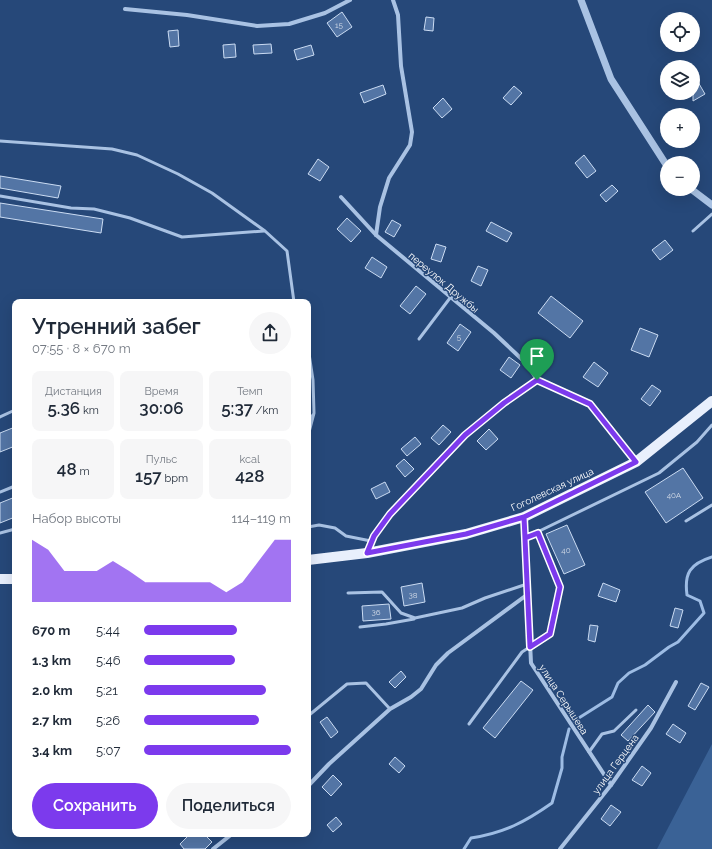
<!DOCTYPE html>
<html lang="ru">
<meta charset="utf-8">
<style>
:root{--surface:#fff;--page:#f6f6f7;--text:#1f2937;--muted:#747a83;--accent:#7c3aed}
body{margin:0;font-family:Raleway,sans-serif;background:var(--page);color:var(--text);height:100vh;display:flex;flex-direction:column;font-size:15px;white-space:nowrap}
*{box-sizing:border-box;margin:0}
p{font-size:13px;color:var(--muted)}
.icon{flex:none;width:22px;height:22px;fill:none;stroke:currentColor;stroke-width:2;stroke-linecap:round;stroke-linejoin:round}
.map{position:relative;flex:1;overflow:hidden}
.details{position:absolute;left:12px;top:299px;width:299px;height:538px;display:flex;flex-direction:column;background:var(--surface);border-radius:8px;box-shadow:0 4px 16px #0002}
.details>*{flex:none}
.controls{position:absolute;left:660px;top:12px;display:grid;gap:8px}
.controls a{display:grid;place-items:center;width:40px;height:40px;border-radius:50%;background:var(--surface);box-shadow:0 4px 16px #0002;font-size:20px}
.pin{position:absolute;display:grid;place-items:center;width:34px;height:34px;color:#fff;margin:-41px -17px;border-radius:50% 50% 50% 0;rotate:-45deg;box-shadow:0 0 4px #0007}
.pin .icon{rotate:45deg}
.round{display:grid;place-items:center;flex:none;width:42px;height:42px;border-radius:21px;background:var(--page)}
.summary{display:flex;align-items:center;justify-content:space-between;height:68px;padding:0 20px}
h1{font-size:22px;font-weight:600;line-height:30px}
.figures{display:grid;grid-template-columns:repeat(3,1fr);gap:6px;height:68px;padding:4px 20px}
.figures div{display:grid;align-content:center;border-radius:8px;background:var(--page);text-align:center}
.figures b{font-size:17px;font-weight:600}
.figures small{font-size:11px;font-weight:400}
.figures p{font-size:11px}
.chart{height:112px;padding:8px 20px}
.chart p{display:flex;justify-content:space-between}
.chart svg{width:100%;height:72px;margin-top:4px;fill:var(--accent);opacity:.7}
.button{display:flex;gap:8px;margin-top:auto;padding:8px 20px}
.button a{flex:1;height:46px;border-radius:24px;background:var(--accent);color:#fff;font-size:16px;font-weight:600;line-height:46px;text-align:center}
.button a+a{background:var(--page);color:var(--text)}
ul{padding:0 20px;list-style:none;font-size:13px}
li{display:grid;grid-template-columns:64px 48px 1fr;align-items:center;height:30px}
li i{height:10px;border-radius:5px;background:var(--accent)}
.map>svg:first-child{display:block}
.green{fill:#3a6296}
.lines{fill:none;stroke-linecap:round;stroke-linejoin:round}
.stream{stroke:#9dbce4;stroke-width:3}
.building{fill:#5375a5;stroke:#cbdcf3}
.service{stroke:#a9c2e3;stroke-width:3}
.minor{stroke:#a9c2e3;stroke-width:4}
.tertiary{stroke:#a9c2e3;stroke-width:7}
.primary{stroke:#e8effc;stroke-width:10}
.route-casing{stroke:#fff;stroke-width:8}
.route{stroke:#7c3aed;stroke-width:5}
.labels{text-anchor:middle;stroke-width:3;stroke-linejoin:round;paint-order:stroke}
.number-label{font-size:8px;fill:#d4dce8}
.street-label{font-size:10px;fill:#fff;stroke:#264879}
</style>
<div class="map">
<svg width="712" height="849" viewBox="0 0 712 849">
<rect width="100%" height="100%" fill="#264879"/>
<polygon class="green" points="712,744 712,849 657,849"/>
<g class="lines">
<g class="stream">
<path d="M574,721L612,697L618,683L629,673L645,665L669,647L678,642L704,613L700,601L687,595C684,573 690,564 712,557"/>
<path d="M464,849L471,838C504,833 525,822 552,803L562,768V757L569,729"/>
</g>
</g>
<g class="building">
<polygon points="342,12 352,27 337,37 327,23"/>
<polygon points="426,17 434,18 433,31 424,30"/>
<polygon points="178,30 179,46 170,47 168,31"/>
<polygon points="235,44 236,57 224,58 223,45"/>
<polygon points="271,44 272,53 254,54 253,45"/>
<polygon points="311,45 314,55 297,60 294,50"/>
<polygon points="698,82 705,94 693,101 693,85"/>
<polygon points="383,85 386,94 364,103 360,93"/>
<polygon points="514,86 522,93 511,105 503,98"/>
<polygon points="443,98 452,109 442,118 433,108"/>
<polygon points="584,155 596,171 587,178 575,163"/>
<polygon points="318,159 329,167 320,181 308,174"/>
<polygon points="0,176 61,186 58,198 0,188"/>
<polygon points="612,185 618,191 606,202 600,195"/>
<polygon points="0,203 103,219 101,233 0,217"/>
<polygon points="347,218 361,231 351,242 337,229"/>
<polygon points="392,220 401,225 394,237 385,232"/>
<polygon points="491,222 512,233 507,242 486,231"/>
<polygon points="665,240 673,250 660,260 652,250"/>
<polygon points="436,244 446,247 441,262 431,259"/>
<polygon points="372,257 387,267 381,278 365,268"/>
<polygon points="478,266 488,270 481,286 471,281"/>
<polygon points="416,286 426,294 410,314 400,306"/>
<polygon points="551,296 583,321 570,338 538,313"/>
<polygon points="460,324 471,332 458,351 447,343"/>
<polygon points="640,328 658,335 649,357 631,350"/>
<polygon points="509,357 520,365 511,378 500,370"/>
<polygon points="594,362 608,373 598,387 583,377"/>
<polygon points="652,385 661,391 650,406 641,399"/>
<polygon points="443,425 451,432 439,445 431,438"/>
<polygon points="15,427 15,446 0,452 0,433"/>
<polygon points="489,429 498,439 486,450 477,441"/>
<polygon points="415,437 421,444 407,456 401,449"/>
<polygon points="404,459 414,469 405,477 396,466"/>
<polygon points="683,468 703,498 666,523 645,492"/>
<polygon points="385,482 390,492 376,499 371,489"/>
<polygon points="15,497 15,517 0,523 0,503"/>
<polygon points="567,525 585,565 564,574 546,534"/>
<polygon points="422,583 425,602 404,606 401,587"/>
<polygon points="603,583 620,590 616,602 598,596"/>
<polygon points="389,604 391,619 363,621 362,606"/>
<polygon points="675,608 683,610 678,628 670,626"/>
<polygon points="590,625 598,626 595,642 588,640"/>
<polygon points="401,671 406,677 395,688 389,682"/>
<polygon points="521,681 533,690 495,738 483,728"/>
<polygon points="701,683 709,687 695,710 688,706"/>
<polygon points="648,705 655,712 628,741 621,735"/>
<polygon points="327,717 338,732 331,738 320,722"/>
<polygon points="673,724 686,733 680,743 666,734"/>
<polygon points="395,757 405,766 399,773 389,764"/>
<polygon points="642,766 651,773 642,786 632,780"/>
<polygon points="333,775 342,784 331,796 322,787"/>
<polygon points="611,805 621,812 610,826 601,819"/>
<polygon points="336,817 342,824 333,832 327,825"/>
<polygon points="190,834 204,834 212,842 205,849 184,849 180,844"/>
</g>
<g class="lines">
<g class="service">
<polyline points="0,141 112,149 137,155 178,174 212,193 265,231 287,251 294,302"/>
<polyline points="0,196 71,208 94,209 130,218 182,237 264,231"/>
<polyline points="693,231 712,214"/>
<polyline points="419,339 450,298"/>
<polyline points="308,347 313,380 314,413 308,436"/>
<polyline points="0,417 15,410"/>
<polyline points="308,420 313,415"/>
<polyline points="0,492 15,486"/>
<polyline points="686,521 712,505"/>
<polyline points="308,527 319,525 335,528 346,536 371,541"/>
<polyline points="0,533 15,529"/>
<polyline points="525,538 659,473 697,442 712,425"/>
<polyline points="348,593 382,592 401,613 415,618 462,608 485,598 527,584"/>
<polyline points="360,627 386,624 414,619"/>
<polyline points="308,716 347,684 366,683 390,709"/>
<polyline points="469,724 522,652 550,634 561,587 538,533"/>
<polyline points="589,752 602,734 614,731 636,710"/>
</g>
<g class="minor">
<polyline points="125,9 187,15 257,26 289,24 325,13 350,0"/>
<polyline points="341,197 376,235 494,333 528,365 537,380 590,404 636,461"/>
<polyline points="376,235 380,207 389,178 410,145 412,132 401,66 398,15 393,0"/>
<polyline points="524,518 531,663 611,785"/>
<polyline points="367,552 374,537 390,514 465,435 504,403 537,380"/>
<polyline points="308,786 329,764 390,709 411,697 421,689 436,665 448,653 528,594"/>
<polyline points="213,849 232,834"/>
<polyline points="560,849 611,785 651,728 676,682"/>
</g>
<g class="tertiary">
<polyline points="581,0 611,79 667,166"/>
<polyline points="691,189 712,205"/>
</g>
<g class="primary">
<polyline points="308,560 367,553 466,534 524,517 636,462 712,401"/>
<polyline points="0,579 15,579"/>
</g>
</g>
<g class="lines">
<g class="route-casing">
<polyline id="route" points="537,380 590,404 636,462 524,517 530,647 550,634 560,587 538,533 525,538 524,517 466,534 367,553 374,536 390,514 465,435 504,403 537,380"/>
</g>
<use href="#route" class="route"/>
</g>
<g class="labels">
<g class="number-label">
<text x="339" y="28">15</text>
<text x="459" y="340">5</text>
<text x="674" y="498">40А</text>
<text x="566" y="553">40</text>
<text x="413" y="598">38</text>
<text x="376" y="615">36</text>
</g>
<g class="street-label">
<text transform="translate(444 282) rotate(40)" y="4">переулок Дружбы</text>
<text transform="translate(552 489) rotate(-25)" y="4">Гоголевская улица</text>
<text transform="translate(564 699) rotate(57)" y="4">улица Серышева</text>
<text transform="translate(615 764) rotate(-54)" y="4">улица Герцена</text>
</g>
</g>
</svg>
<div class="controls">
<a><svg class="icon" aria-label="locate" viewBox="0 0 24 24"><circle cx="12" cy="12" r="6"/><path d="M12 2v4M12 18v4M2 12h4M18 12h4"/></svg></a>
<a><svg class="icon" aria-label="layers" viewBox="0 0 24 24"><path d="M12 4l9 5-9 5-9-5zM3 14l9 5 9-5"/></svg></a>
<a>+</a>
<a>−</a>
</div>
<div class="pin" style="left:537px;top:380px;background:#1e9e55"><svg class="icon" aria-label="arrive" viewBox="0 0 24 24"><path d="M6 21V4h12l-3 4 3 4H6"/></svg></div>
<section class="details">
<div class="summary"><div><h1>Утренний забег</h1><p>07:55 · 8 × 670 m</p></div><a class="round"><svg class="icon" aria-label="share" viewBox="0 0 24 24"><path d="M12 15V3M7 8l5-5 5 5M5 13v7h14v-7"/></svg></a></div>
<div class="figures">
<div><p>Дистанция</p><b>5.36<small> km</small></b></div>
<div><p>Время</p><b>30:06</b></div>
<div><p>Темп</p><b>5:37<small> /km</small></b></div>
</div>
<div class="figures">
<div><b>48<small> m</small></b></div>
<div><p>Пульс</p><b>157<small> bpm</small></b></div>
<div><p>kcal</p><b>428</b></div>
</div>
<div class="chart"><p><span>Набор высоты</span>114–119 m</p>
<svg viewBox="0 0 160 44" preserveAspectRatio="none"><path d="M0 44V6L10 12L20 25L30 25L40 25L50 19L60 25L70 32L80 32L90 32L100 32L110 32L120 38L130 32L140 19L150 6L160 6V44z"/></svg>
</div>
<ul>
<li><b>670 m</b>5:44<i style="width:63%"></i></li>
<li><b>1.3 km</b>5:46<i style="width:62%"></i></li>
<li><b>2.0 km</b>5:21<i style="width:83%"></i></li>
<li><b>2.7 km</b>5:26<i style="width:78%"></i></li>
<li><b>3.4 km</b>5:07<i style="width:100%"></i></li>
</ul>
<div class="button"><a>Сохранить</a><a>Поделиться</a></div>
</section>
</div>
